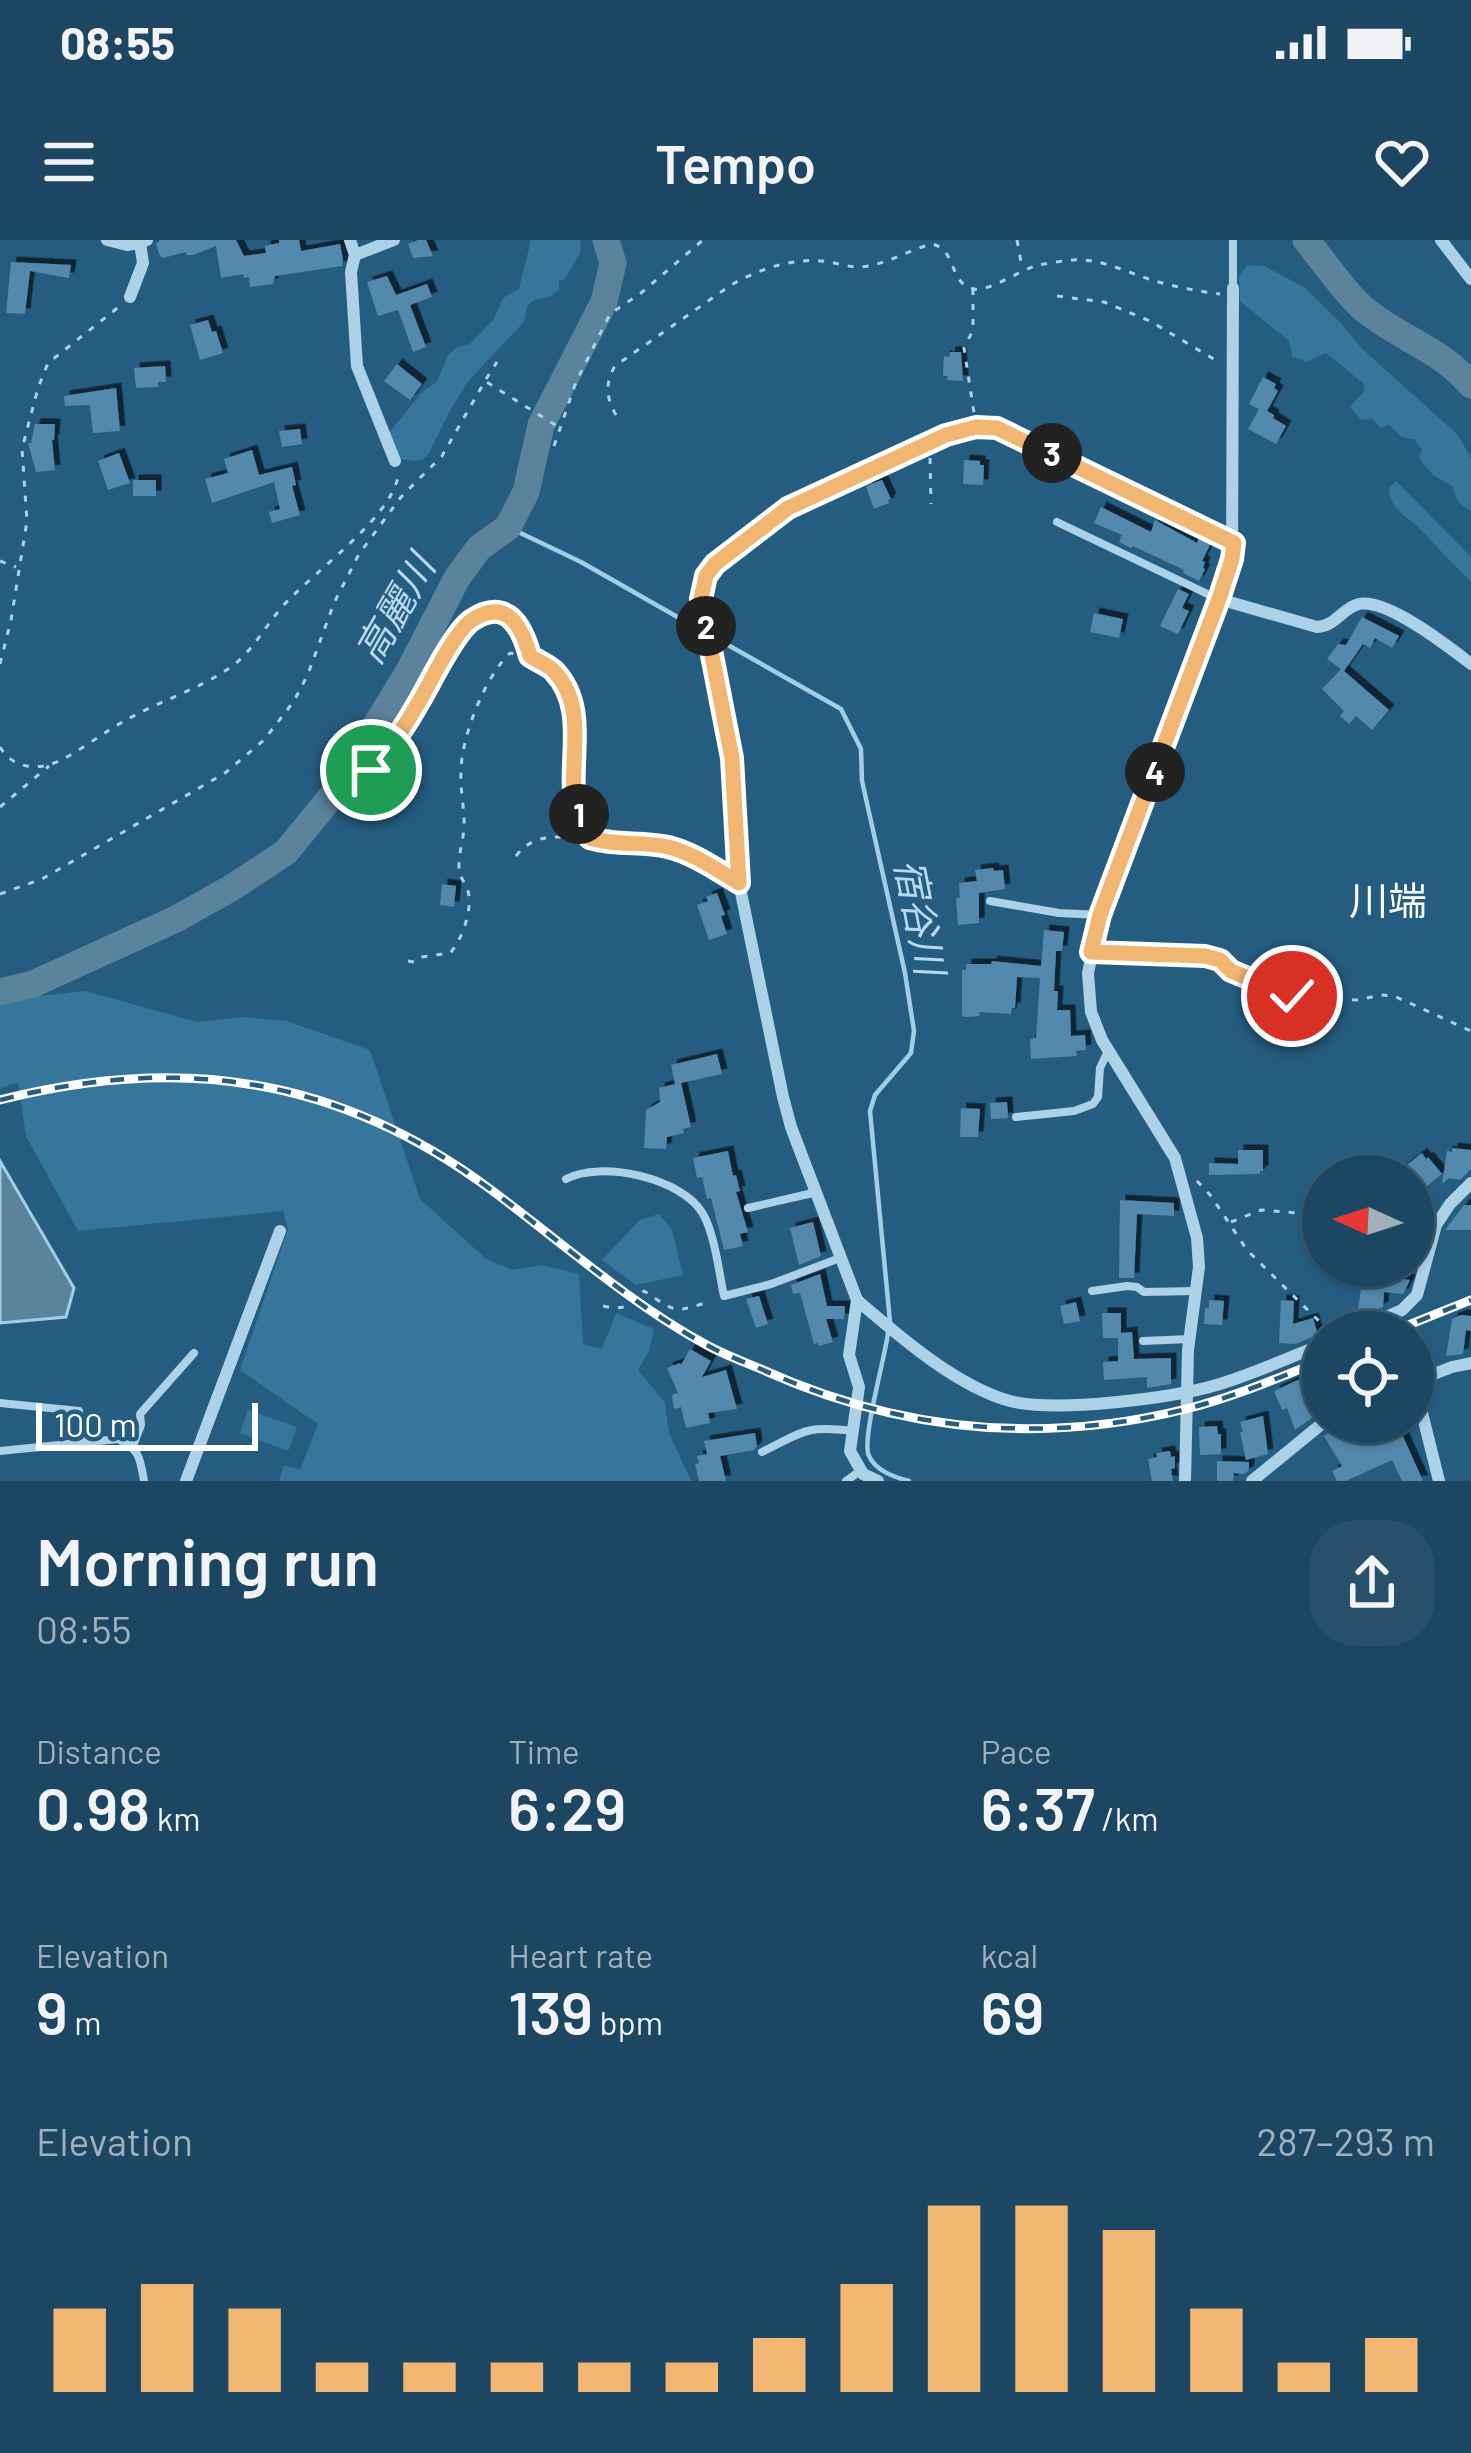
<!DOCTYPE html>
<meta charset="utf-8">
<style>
:root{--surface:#1c4661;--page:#29506a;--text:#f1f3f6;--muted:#a0b1bd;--line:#3a5e76;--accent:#f0b672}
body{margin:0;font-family:Barlow,"Noto Sans JP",sans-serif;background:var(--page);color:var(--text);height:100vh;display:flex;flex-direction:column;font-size:45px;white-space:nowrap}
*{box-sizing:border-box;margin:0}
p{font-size:39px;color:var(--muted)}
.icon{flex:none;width:66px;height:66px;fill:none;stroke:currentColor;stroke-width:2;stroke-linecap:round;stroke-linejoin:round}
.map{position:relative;height:1241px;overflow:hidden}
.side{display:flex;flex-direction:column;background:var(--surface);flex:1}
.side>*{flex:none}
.needle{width:78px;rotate:273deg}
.tools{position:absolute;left:1302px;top:915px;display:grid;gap:24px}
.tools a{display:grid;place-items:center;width:132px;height:132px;border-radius:50%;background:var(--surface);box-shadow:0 3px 9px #0004,0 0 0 3px var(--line);font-size:60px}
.scale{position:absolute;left:36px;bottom:30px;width:222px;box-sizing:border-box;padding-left:12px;border:6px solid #fff;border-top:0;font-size:33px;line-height:42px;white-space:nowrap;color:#fff;-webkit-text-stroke:9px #255d81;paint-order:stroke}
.pin{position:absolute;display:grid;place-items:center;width:102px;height:102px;color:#fff;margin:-51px;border:6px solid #fff;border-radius:50%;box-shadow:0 3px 12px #0007}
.km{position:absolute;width:60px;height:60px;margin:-30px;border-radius:50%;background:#222;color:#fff;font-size:33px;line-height:60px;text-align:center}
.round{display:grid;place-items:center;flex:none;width:126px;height:126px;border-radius:48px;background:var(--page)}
.headline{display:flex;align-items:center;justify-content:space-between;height:204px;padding:0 36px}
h1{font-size:66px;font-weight:600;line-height:90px}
.metrics{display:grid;grid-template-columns:repeat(3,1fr);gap:18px;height:204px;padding:12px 36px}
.metrics div{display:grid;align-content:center}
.metrics b{font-size:60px;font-weight:600}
.metrics small{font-size:33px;font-weight:400}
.metrics p{font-size:33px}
.chart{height:336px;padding:24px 36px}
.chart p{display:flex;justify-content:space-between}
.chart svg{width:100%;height:216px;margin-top:12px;stroke:var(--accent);stroke-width:6}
.status{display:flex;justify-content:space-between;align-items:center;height:84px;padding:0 60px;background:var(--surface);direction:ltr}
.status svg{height:33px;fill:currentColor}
header{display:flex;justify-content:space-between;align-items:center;height:156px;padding:0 36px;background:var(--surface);font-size:54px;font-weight:600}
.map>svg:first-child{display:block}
.green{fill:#36769d}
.water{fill:#5b839b;stroke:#a1cee7;stroke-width:3}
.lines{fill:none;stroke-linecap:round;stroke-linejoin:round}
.stream{stroke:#a1cee7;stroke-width:4.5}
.river{stroke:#5b839b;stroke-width:27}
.building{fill:#5289ac;filter:url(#shadow)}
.path{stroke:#add1e7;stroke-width:3;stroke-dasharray:6 9;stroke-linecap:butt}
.lane{stroke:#add1e7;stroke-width:8}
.street{stroke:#add1e7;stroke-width:12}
.rail-casing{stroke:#fff;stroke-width:9}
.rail{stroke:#255d81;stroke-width:4.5;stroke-dasharray:14;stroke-linecap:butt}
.route-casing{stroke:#fff;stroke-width:24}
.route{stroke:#f0b672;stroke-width:15}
.labels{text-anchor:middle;stroke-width:10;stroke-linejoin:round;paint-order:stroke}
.water-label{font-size:39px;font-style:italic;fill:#b9daee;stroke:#255d81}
.neighbourhood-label{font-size:39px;fill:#fff;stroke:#255d81}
</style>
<div class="status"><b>08:55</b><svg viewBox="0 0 49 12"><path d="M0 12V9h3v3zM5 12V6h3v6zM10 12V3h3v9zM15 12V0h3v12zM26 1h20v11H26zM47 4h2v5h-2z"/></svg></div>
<header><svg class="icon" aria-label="menu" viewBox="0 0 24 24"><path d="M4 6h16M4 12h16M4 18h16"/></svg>Tempo<svg class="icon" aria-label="heart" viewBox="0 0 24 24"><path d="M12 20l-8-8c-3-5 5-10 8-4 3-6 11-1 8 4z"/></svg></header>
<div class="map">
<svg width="1471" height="1241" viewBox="0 0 1471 1241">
<defs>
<filter id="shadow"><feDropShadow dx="5.5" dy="-5.5" stdDeviation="0" flood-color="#0009"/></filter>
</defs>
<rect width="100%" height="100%" fill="#255d81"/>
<g class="green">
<polygon points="531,0 580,0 581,11 565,39 559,41 559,50 551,56 534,60 527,66 524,82 469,140 451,169 427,217 417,221 399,219 388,194 423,151 437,142 448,115 458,107 470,104 494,79 503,58 519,49"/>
<polygon points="1247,25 1264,26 1304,47 1342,84 1361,108 1458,195 1471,218 1471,271 1458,262 1452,246 1433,235 1419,218 1422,210 1415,200 1402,197 1389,185 1381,188 1372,179 1361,180 1350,167 1365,150 1363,143 1326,113 1306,122 1292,116 1289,101 1240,61 1239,37"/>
<path d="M1396,241L1471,317V342C1455,325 1438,309 1423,292C1409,276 1390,272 1389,248Z"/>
<polygon points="85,751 197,782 244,777 286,781 370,810 420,959 486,1019 513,1030 541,1025 579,1034 583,1104 602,1109 616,1073 654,1089 649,1111 638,1130 665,1163 669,1193 691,1241 279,1241 284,1225 300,1230 318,1184 240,1130 288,989 283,971 78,991 26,896 18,842 0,849 0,760"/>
<polygon points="659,974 672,990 683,1035 636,1045 602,1020 640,980"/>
<polygon points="248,1170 297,1187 288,1211 240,1193"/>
</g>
<polygon class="water" points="0,921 74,1048 66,1077 0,1083"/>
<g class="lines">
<g class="stream">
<polyline points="508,287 581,322 702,391"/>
<polyline points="712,396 841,469 861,509 862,541 905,733 914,791 911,813 875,855 870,871 890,1082"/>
<path d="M888,1093C885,1118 861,1201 869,1216C876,1231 894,1237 909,1241"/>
</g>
<g class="river">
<path d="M1306,0C1324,21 1348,58 1369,73C1402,99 1443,111 1471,145"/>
<polyline points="0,752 33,744 176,679 233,647 286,612 335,552 409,431 457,338 479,308 508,287 526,252 541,185 604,62 613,23 606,0"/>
</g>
</g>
<g class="building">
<polygon points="160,0 236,0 244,16 266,13 265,6 279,3 279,0 299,0 301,11 340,4 343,19 342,26 275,36 273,44 250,47 249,37 244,38 243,34 221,38 216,6 193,15 187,15 186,12 163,18 160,16 156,4"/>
<polygon points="418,0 426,0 433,16 413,18 408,4"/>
<polygon points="11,22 71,25 69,38 30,31 25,74 6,73"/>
<polygon points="387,36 396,55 427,44 432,57 410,65 426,107 413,112 398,70 378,76 367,42"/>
<polygon points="208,80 212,92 216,91 223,113 200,120 190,85"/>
<polygon points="950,112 961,112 963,141 947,140 948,136 943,136 944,116 949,117"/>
<polygon points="397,124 422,144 410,160 384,141"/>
<polygon points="165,126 166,142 158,142 158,147 136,148 134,128"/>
<polygon points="1263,137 1276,144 1274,148 1278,151 1267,171 1274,175 1273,178 1286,186 1276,204 1248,189 1259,169 1249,164"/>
<polygon points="116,148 120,191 93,193 90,165 65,166 64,156"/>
<polygon points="35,184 55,184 54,200 52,200 55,230 36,232 28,203 31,203"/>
<polygon points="300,189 302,204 282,207 279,191"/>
<polygon points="252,210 259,235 292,227 296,245 292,246 300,275 272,283 269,272 280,269 274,242 212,263 205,239 228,233 224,219"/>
<polygon points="119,213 130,243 108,250 98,221"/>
<polygon points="964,220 980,221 980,225 984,225 983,245 963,244"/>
<rect x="133" y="240" width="23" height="16"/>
<polygon points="882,240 891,259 888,260 889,263 874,269 866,246"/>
<polygon points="1101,267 1151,292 1155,280 1197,303 1199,298 1211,303 1202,321 1205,322 1203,328 1205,329 1199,341 1183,333 1184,330 1133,306 1131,308 1119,302 1122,295 1094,283"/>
<polygon points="1178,349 1189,354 1182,368 1189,371 1178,394 1160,386"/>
<polygon points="1094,373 1123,379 1119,398 1090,392"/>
<polygon points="1362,377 1399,396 1392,408 1375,398 1370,408 1363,404 1344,431 1389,470 1372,490 1356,476 1349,484 1340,476 1344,471 1322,449 1341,429 1327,419 1338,404 1346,405"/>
<polygon points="993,628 994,631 1003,630 1005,649 979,653 979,683 958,685 956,658 960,658 959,643 977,641 975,630"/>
<polygon points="442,644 456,646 454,667 440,665"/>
<polygon points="717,653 725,675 721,676 727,694 709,700 697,665 708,661 706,657"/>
<polygon points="1044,690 1064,692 1062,711 1056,711 1054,751 1058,751 1057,770 1070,770 1071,796 1085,795 1086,810 1076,811 1077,816 1031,819 1030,799 1036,798 1040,738 1017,737 1015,768 1012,768 1011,774 979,772 980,776 965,777 962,775 962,730 966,730 966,724 991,724 992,721 1041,726"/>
<polygon points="717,814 722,834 681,843 691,887 683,889 684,893 667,897 666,909 644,908 646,870 660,862 659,848 675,844 671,825"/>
<polygon points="1007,862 1008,878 991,879 990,863"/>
<polygon points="961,868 980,869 978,897 960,897"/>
<polygon points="1452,908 1471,910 1471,929 1460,940 1449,938 1442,944 1447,911 1452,912"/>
<polygon points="1238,910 1263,910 1263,931 1260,931 1260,934 1209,935 1209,923 1238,924"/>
<polygon points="728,911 733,936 736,935 740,951 736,952 748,992 740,994 743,1006 724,1010 711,958 707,959 702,937 697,938 693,918"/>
<polygon points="1422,913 1426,919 1428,917 1442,934 1413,957 1413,936 1393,936"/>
<polygon points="1120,960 1174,963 1174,976 1137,974 1134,1038 1119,1038"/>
<polygon points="1464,965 1471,965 1471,990 1445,990"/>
<polygon points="813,982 821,1016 799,1025 790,988"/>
<polygon points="1364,1026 1395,1026 1394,1038 1410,1040 1403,1054 1384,1052 1383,1067 1357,1078"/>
<polygon points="820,1034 827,1066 845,1066 844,1079 826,1079 833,1102 819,1106 818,1103 814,1104 800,1053 793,1054 791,1045"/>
<polygon points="759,1056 768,1084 756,1088 746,1059"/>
<polygon points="1209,1060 1224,1061 1222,1085 1204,1084 1205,1068 1209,1068"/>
<polygon points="1281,1060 1294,1061 1293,1084 1313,1078 1318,1095 1295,1104 1279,1103"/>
<polygon points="1076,1062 1080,1081 1064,1084 1060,1066"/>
<polygon points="1102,1073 1121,1073 1121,1093 1132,1092 1134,1119 1171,1118 1171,1144 1147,1148 1147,1137 1104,1140 1103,1122 1118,1121 1118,1098 1103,1098"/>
<polygon points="1461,1075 1471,1076 1471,1091 1466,1090 1463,1114 1446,1116 1452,1079"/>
<polygon points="690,1109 711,1121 702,1137 726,1130 737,1169 708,1173 710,1183 686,1188 681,1167 674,1169 672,1155 678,1153 667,1128 680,1123 681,1125"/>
<polygon points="1302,1138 1315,1176 1295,1190 1287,1168 1282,1170 1274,1151"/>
<polygon points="1263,1176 1268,1214 1246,1220 1240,1192 1243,1192 1240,1182"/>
<polygon points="1342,1182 1348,1182 1353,1194 1378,1182 1401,1182 1405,1190 1401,1192 1423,1241 1402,1241 1392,1220 1346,1241 1337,1241 1332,1231 1342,1226 1324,1196"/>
<polygon points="1217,1186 1218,1194 1221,1194 1221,1214 1200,1215 1199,1187"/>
<polygon points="755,1193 757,1206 754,1210 720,1216 726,1241 699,1241 695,1224 699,1223 697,1216 707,1214 704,1201"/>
<polygon points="1170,1211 1171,1217 1175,1216 1175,1228 1171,1229 1173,1241 1152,1241 1148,1219 1157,1217 1156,1213"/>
<polygon points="1217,1221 1249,1222 1249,1230 1244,1234 1234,1233 1233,1241 1217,1241"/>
</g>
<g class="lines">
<g class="path">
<polyline points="1017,0 1022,28"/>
<polyline points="973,49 973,90 964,108 974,173"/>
<polyline points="1057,56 1104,62 1150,81 1217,121"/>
<polyline points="486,139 497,122"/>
<path d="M616,175C606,158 605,142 615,126L731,45C757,30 791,18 822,21C835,22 846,27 859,27C884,26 908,10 932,4C958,10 948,44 974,49C988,52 1019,31 1035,26C1047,23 1061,21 1073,20C1101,18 1128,33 1155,41C1176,47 1197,51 1220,54"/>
<polyline points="554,206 576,142 610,74 641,53 703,0"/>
<polyline points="930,218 931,264"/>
<polyline points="0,321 16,327"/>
<polyline points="0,424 11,380 27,281 22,209 38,148 48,123 120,66"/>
<path d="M0,507C10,524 28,530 48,525C69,520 106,490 128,479C160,461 197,450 228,429C252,413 263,389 282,367C313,332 389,280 398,237"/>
<path d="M347,556L384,516L469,381C508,367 519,376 529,415"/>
<polyline points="0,567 49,526"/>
<path d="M516,616C534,592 559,597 588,598"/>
<polyline points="0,654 42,639 225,533 264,500 294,461 308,434 334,363 359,314 401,257 442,216 485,141 560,188"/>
<polyline points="1107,714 1205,717 1220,720 1231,731 1292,756 1357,760 1381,755 1394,756 1471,791"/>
<path d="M408,721L414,722L422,717L450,713C462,700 473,669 468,651C465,641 458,637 459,625C459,613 463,601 464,588C465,570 460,551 461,532C461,497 485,437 510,413C594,429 570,491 574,552C575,569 582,583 589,598C615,605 642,601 668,607C687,612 706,623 722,633"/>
<polyline points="1197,941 1211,956 1247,1010 1329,1091"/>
<polyline points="1231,982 1261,970 1323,975"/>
<path d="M603,1066C627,1071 627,1066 644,1051C677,1073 674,1073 711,1061"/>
</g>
<g class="lane">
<polyline points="1233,48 1233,0"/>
<polyline points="1057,282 1218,359"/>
<polyline points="990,661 1059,673 1100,675"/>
<polyline points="1016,877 1074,871 1093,864 1098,857 1100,828 1108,811"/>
<path d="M566,939C601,920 683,938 703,974C715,995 719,1033 724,1056L771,1044L840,1018"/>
<polyline points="748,968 817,952"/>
<polyline points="1092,1051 1127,1046 1137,1047 1144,1052 1195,1051"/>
<polyline points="1143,1101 1189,1099"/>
<polyline points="0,1163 79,1171 82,1202"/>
<polyline points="133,1206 141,1185 140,1174 194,1113"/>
<path d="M0,1211L118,1199C140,1210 140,1218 144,1241"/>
<path d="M762,1212C803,1192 804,1185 852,1191"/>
<polyline points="846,1241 860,1231"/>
</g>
<g class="street">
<polyline points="107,0 127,5 140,3"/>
<polyline points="350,0 355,15 351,32 357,126 395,221"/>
<polyline points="1441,0 1471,39"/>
<polyline points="355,15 394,0"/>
<polyline points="130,57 143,23 140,3 147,0"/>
<path d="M1219,359L1317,387C1336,386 1342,368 1359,364C1387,358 1449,407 1471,424"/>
<path d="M857,1060C899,1096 956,1146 1010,1161C1056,1173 1174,1158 1220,1144C1255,1133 1289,1118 1323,1104"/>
<polyline points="1352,1092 1402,1070 1417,1055 1436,985 1450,964 1471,943"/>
<polyline points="1414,1141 1439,1241"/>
<polyline points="1413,1142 1452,1127 1471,1123"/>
<polyline points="186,1241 280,991"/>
<path d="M878,1241L863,1234L850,1211L859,1147L849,1115L857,1060L791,887L783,857L739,643L732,517L701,359C706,296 839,244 890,221C917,208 947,189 977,187C990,186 1002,190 1014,194L1234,303"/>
<polyline points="1185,1241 1188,1110 1199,1027 1197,998 1175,918 1102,800 1091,772 1088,733 1100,675 1191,437 1232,319 1233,48"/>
<polyline points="1252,1241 1324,1182"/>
</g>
<g class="rail-casing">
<g id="rail">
<path d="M0,860C181,814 339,837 490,949C560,1001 627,1061 703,1103C722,1114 742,1121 761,1129C898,1191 1041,1205 1186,1169C1234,1157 1278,1138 1323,1120"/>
<polyline points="1391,1092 1471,1060"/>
</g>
</g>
<use href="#rail" class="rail"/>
</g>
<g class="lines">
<g class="route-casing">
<path id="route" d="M371,530C390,509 406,485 420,460C431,441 455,391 472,380C507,357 522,387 530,416C537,421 548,425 554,431C586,465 571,511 574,552C575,569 582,583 590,598C615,606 642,601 668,607C693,613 717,630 739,643L732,518L701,359L706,336L715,324L788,268L946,195L976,187L997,188L1234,303L1232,319L1219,359L1100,675L1091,712L1205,716L1220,720L1231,731L1292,756"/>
</g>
<use href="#route" class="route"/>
</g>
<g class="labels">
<g class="water-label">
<text transform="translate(395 369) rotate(-60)" y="14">高麗川</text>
<text transform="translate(920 677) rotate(79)" y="14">宿谷川</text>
</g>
<g class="neighbourhood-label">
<text x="1388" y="675">川端</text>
</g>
</g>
</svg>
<div class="tools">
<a><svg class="needle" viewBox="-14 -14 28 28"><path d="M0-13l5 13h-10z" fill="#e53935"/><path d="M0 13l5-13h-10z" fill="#a0b1bd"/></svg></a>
<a><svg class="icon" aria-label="locate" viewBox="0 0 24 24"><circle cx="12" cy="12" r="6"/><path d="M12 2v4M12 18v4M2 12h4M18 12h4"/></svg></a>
</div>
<div class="scale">100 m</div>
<div class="pin" style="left:371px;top:530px;background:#1e9e55"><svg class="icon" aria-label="arrive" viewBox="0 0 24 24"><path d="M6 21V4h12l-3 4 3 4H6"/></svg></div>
<div class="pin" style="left:1292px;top:756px;background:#d93025"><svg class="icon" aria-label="check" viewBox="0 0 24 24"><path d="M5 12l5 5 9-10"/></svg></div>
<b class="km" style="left:579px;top:574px">1</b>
<b class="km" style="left:706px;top:386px">2</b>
<b class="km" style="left:1052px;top:213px">3</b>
<b class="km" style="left:1155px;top:532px">4</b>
</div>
<section class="side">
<div class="headline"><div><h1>Morning run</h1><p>08:55</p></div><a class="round"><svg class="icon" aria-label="share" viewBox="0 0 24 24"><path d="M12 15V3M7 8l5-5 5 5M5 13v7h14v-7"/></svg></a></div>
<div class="metrics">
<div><p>Distance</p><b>0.98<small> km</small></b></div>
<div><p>Time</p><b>6:29</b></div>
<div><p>Pace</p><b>6:37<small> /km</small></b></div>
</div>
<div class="metrics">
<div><p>Elevation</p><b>9<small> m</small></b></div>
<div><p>Heart rate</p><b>139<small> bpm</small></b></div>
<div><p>kcal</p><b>69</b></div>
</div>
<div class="chart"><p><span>Elevation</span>287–293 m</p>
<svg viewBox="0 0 160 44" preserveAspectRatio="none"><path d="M5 44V27M15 44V22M25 44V27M35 44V38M45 44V38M55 44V38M65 44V38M75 44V38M85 44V33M95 44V22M105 44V6M115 44V6M125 44V11M135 44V27M145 44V38M155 44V33"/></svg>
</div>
</section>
